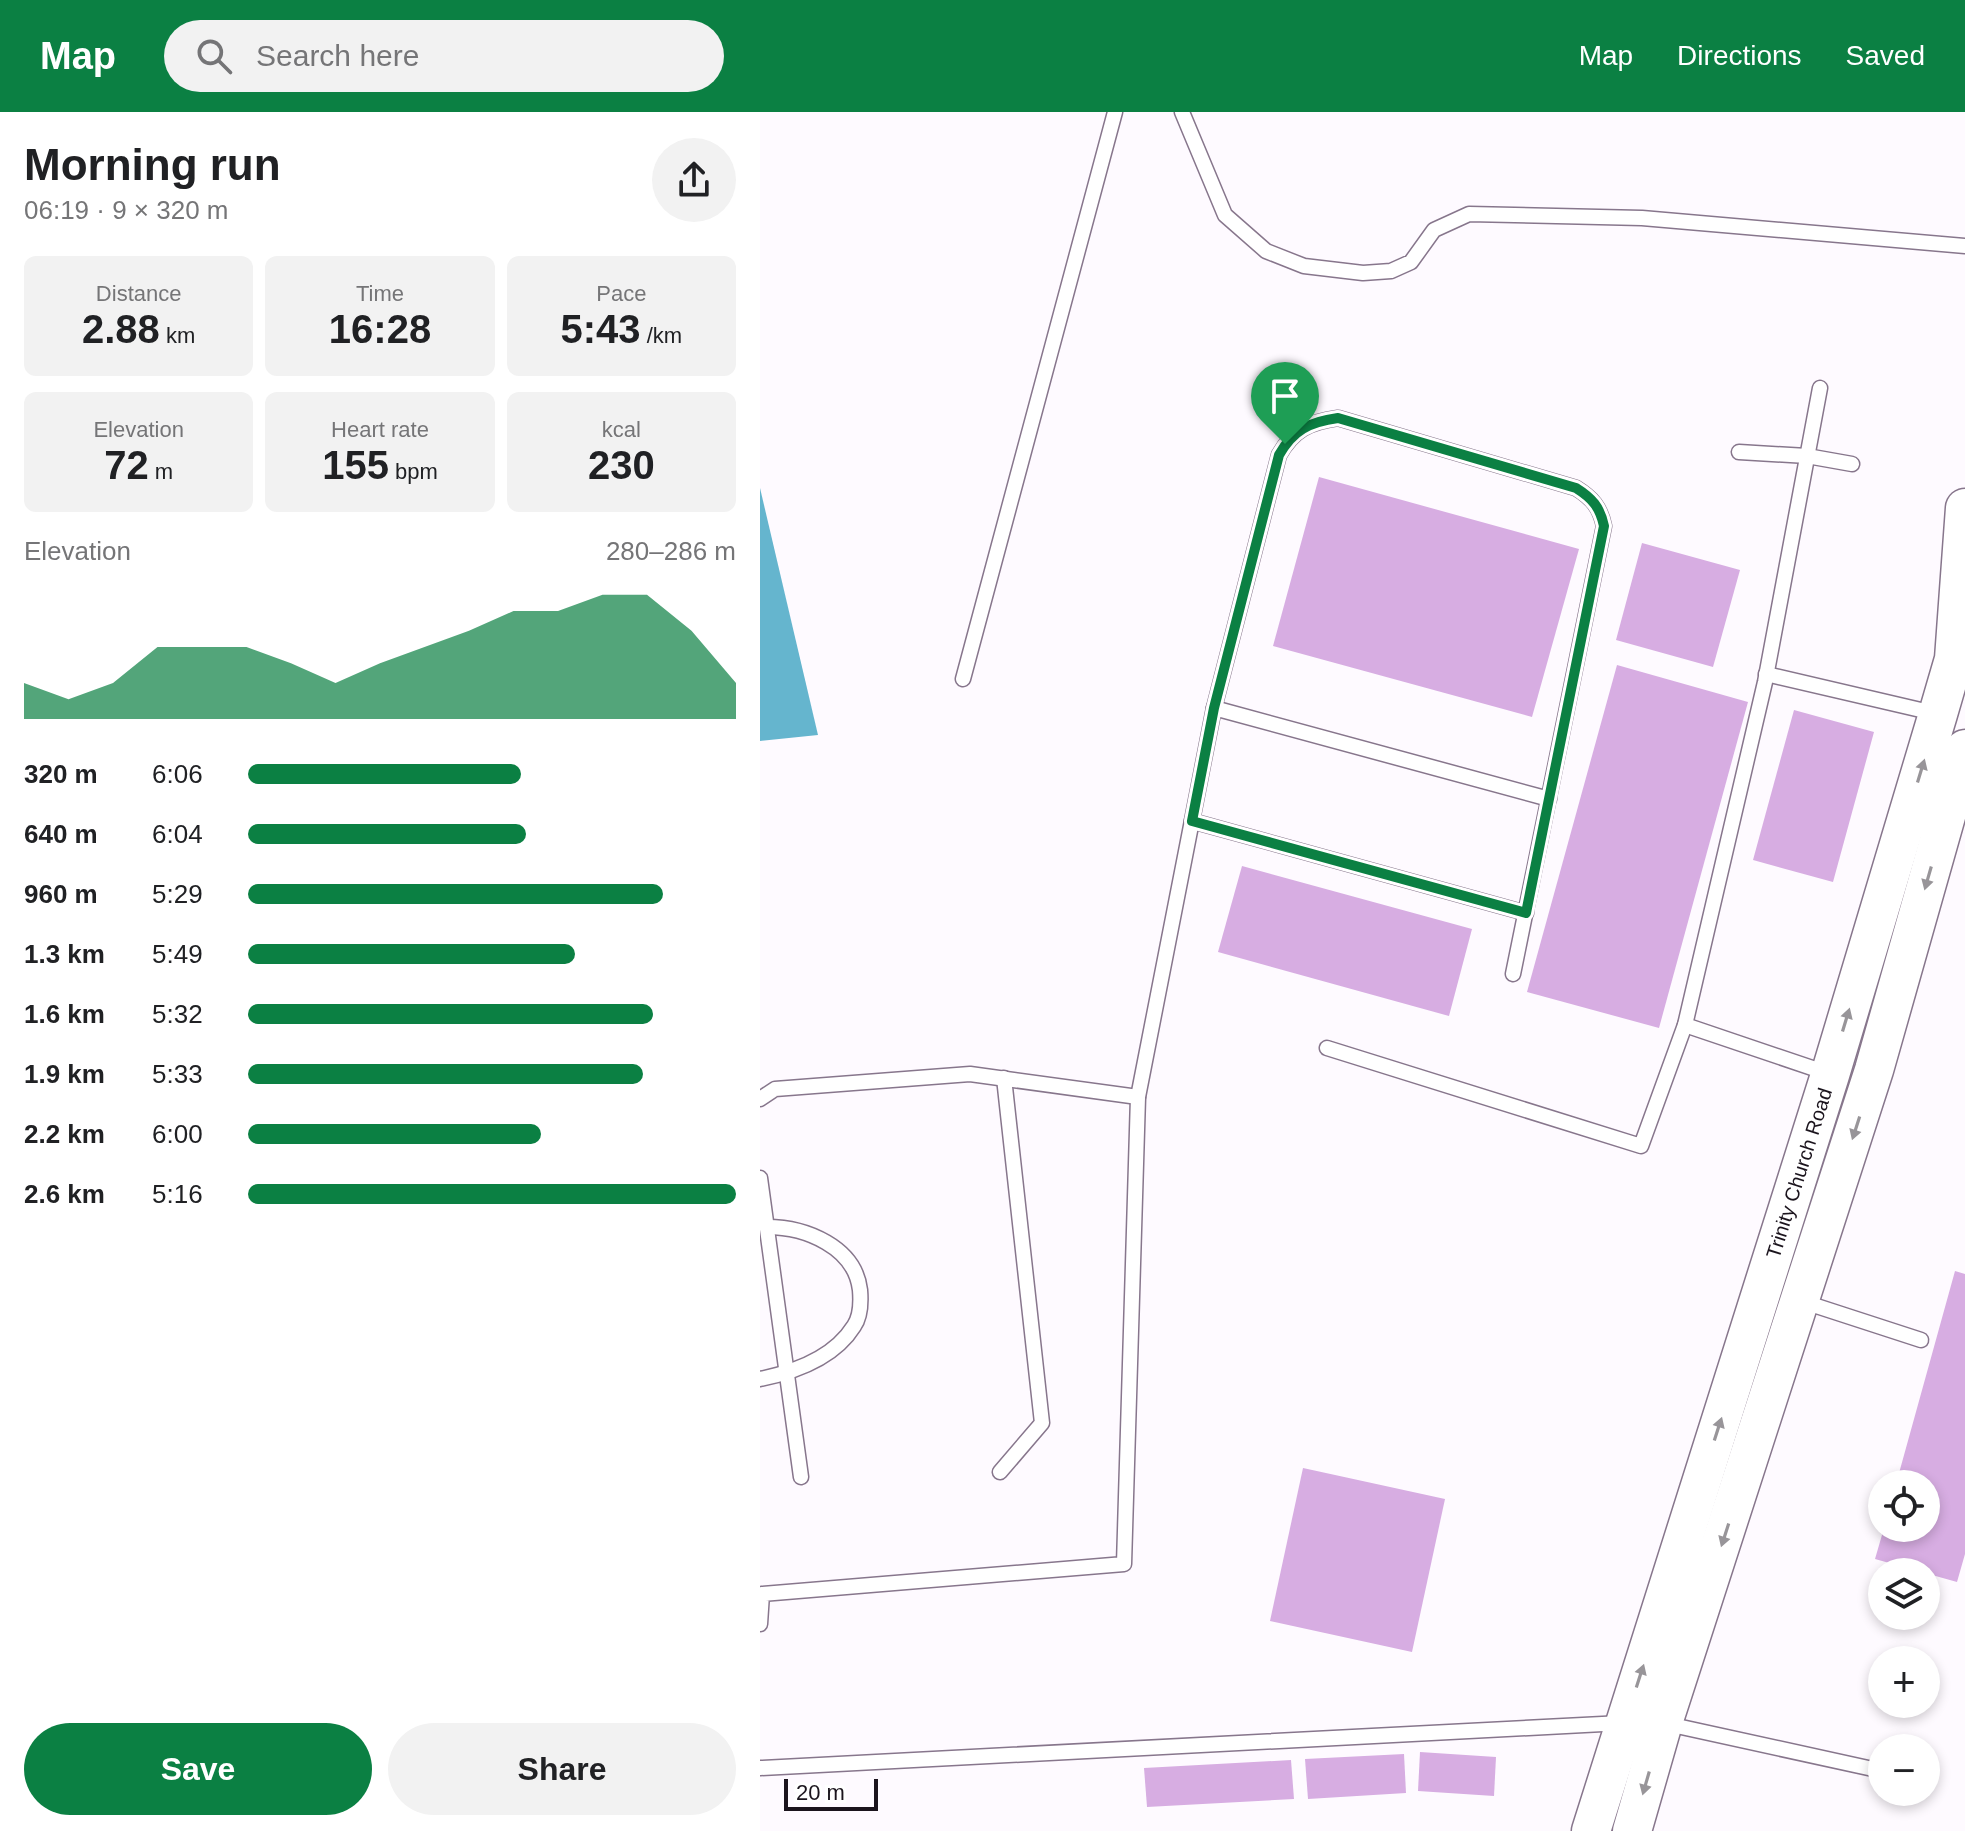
<!DOCTYPE html>
<meta charset="utf-8">
<style>
:root{--surface:#fff;--page:#f2f2f2;--text:#202124;--muted:#757577;--accent:#0b8043}
body{margin:0;font-family:Helvetica,sans-serif;background:var(--page);color:var(--text);height:100vh;display:flex;flex-direction:column;font-size:30px;white-space:nowrap}
*{box-sizing:border-box;margin:0}
p{font-size:26px;color:var(--muted)}
.icon{flex:none;width:44px;height:44px;fill:none;stroke:currentColor;stroke-width:2;stroke-linecap:round;stroke-linejoin:round}
.map{position:relative;flex:1;overflow:hidden}
.side{display:flex;flex-direction:column;background:var(--surface);width:760px}
.side>*{flex:none}
.controls{position:absolute;left:1108px;top:1358px;display:grid;gap:16px}
.controls a{display:grid;place-items:center;width:72px;height:72px;border-radius:50%;background:var(--surface);box-shadow:0 4px 12px #0003;font-size:40px}
.scale{position:absolute;left:24px;bottom:20px;width:94px;box-sizing:border-box;padding-left:8px;border:4px solid #1b141d;border-top:0;font-size:22px;line-height:28px;white-space:nowrap;color:#1b141d;-webkit-text-stroke:6px #fff;paint-order:stroke}
.pin{position:absolute;display:grid;place-items:center;width:68px;height:68px;color:#fff;margin:-82px -34px;border-radius:50% 50% 50% 0;rotate:-45deg;box-shadow:0 0 8px #0007}
.pin .icon{rotate:45deg}
.round{display:grid;place-items:center;flex:none;width:84px;height:84px;border-radius:42px;background:var(--page)}
.summary{display:flex;align-items:center;justify-content:space-between;height:136px;padding:0 24px}
h1{font-size:44px;font-weight:700;line-height:60px}
.stats{display:grid;grid-template-columns:repeat(3,1fr);gap:12px;height:136px;padding:8px 24px}
.stats div{display:grid;align-content:center;border-radius:12px;background:var(--page);text-align:center}
.stats b{font-size:40px;font-weight:700}
.stats small{font-size:22px;font-weight:400}
.stats p{font-size:22px}
.chart{height:224px;padding:16px 24px}
.chart p{display:flex;justify-content:space-between}
.chart svg{width:100%;height:144px;margin-top:8px;fill:var(--accent);opacity:.7}
.primary-button{display:flex;gap:16px;margin-top:auto;padding:16px 24px}
.primary-button a{flex:1;height:92px;border-radius:48px;background:var(--accent);color:#fff;font-size:32px;font-weight:700;line-height:92px;text-align:center}
.primary-button a+a{background:var(--page);color:var(--text)}
ul{padding:0 24px;list-style:none;font-size:26px}
li{display:grid;grid-template-columns:128px 96px 1fr;align-items:center;height:60px}
li i{height:20px;border-radius:10px;background:var(--accent)}
header{display:flex;align-items:center;gap:48px;box-sizing:border-box;height:112px;padding:0 40px;background:var(--accent);color:#fff}
header strong{font-size:38px}
nav{display:flex;gap:44px;margin-inline-start:auto;font-size:28px}
.search{width:560px;height:72px;background:var(--page);display:flex;align-items:center;gap:20px;box-sizing:border-box;padding:0 28px;border-radius:44px;color:var(--muted);font-size:30px}
main{display:flex;flex:1;min-height:0}
.map>svg:first-child{display:block}
.water{fill:#65b5ce}
.building{fill:#d7ade2}
.lines{fill:none;stroke-linecap:round;stroke-linejoin:round}
.lane-casing{stroke:#87768c;stroke-width:17}
.secondary-casing{stroke:#87768c;stroke-width:41}
.lane{stroke:#fff;stroke-width:14}
.secondary{stroke:#fff;stroke-width:38}
.oneway{fill:#989599}
.route-casing{stroke:#fff;stroke-width:16}
.route{stroke:#0b8043;stroke-width:10}
.labels{text-anchor:middle;stroke-width:6;stroke-linejoin:round;paint-order:stroke}
.street-label{font-size:20px;fill:#1b141d;stroke:#fff}
</style>
<header>
<strong>Map</strong>
<div class="search"><svg class="icon" aria-label="search" viewBox="0 0 24 24"><circle cx="10" cy="10" r="6"/><path d="M15 15l6 6"/></svg>Search here</div>
<nav><a>Map</a><a>Directions</a><a>Saved</a></nav>
</header>
<main>
<section class="side">
<div class="summary"><div><h1>Morning run</h1><p>06:19 · 9 × 320 m</p></div><a class="round"><svg class="icon" aria-label="share" viewBox="0 0 24 24"><path d="M12 15V3M7 8l5-5 5 5M5 13v7h14v-7"/></svg></a></div>
<div class="stats">
<div><p>Distance</p><b>2.88<small> km</small></b></div>
<div><p>Time</p><b>16:28</b></div>
<div><p>Pace</p><b>5:43<small> /km</small></b></div>
</div>
<div class="stats">
<div><p>Elevation</p><b>72<small> m</small></b></div>
<div><p>Heart rate</p><b>155<small> bpm</small></b></div>
<div><p>kcal</p><b>230</b></div>
</div>
<div class="chart"><p><span>Elevation</span>280–286 m</p>
<svg viewBox="0 0 160 44" preserveAspectRatio="none"><path d="M0 44V33L10 38L20 33L30 22L40 22L50 22L60 27L70 33L80 27L90 22L100 17L110 11L120 11L130 6L140 6L150 17L160 33V44z"/></svg>
</div>
<ul>
<li><b>320 m</b>6:06<i style="width:56%"></i></li>
<li><b>640 m</b>6:04<i style="width:57%"></i></li>
<li><b>960 m</b>5:29<i style="width:85%"></i></li>
<li><b>1.3 km</b>5:49<i style="width:67%"></i></li>
<li><b>1.6 km</b>5:32<i style="width:83%"></i></li>
<li><b>1.9 km</b>5:33<i style="width:81%"></i></li>
<li><b>2.2 km</b>6:00<i style="width:60%"></i></li>
<li><b>2.6 km</b>5:16<i style="width:100%"></i></li>
</ul>
<div class="primary-button"><a>Save</a><a>Share</a></div>
</section>
<div class="map">
<svg width="1205" height="1719" viewBox="0 0 1205 1719">
<rect width="100%" height="100%" fill="#fefaff"/>
<polygon class="water" points="0,376 58,623 0,629"/>
<g class="building">
<polygon points="559,365 819,437 772,605 513,534"/>
<polygon points="882,431 980,458 953,555 856,528"/>
<polygon points="857,553 988,590 899,916 767,880"/>
<polygon points="1034,598 1114,620 1073,770 993,748"/>
<polygon points="482,754 712,817 689,904 458,840"/>
<polygon points="1195,1159 1205,1162 1205,1442 1197,1470 1115,1447 1124,1416 1166,1416 1166,1372 1136,1372"/>
<polygon points="543,1356 685,1387 652,1540 510,1509"/>
<polygon points="660,1640 736,1645 734,1684 658,1679"/>
<polygon points="644,1642 646,1681 548,1687 545,1647"/>
<polygon points="531,1648 534,1687 387,1695 384,1656"/>
</g>
<g class="lines">
<g class="lane-casing">
<g id="lane">
<polyline points="422,0 465,103 506,139 544,154 603,161 631,159 651,150 674,118 709,102 882,106 1205,134"/>
<polyline points="979,340 1047,344 1092,352"/>
<polyline points="1006,562 1178,602"/>
<polyline points="203,567 355,0"/>
<polyline points="454,596 789,687"/>
<polyline points="432,709 766,801"/>
<polyline points="925,913 1070,962"/>
<polyline points="567,936 881,1034 925,913 1005,570 1060,276"/>
<polyline points="0,987 15,977 210,962 378,985"/>
<polyline points="0,1066 41,1365"/>
<polyline points="1041,1189 1161,1228"/>
<path d="M0,1267C35,1260 74,1246 94,1214C101,1204 101,1190 100,1178C95,1135 46,1115 7,1115"/>
<polyline points="240,1360 282,1311 244,966"/>
<path d="M0,1512L2,1482L364,1452L378,985L454,596L519,343C533,318 549,310 578,306L816,376C832,386 840,395 844,414L753,862"/>
<polyline points="903,1611 1122,1659"/>
<polyline points="0,1656 862,1611"/>
</g>
</g>
<g class="secondary-casing">
<g id="secondary">
<path id="s1" d="M831,1719L1070,963L1178,602L1194,547L1205,396"/>
<polyline points="872,1719 903,1611 1114,958 1205,637"/>
</g>
</g>
<use href="#lane" class="lane"/>
<use href="#secondary" class="secondary"/>
</g>
<defs><path id="oneway-solid" d="M-6-.8H1V-3.2L6.5 0L1 3.2V.8H-6Z" transform="scale(2)"/></defs>
<g class="oneway">
<use href="#oneway-solid" transform="translate(1161 659) rotate(-73)"/>
<use href="#oneway-solid" transform="translate(1168 766) rotate(106)"/>
<use href="#oneway-solid" transform="translate(1086 908) rotate(-73)"/>
<use href="#oneway-solid" transform="translate(1096 1016) rotate(108)"/>
<use href="#oneway-solid" transform="translate(958 1317) rotate(-72)"/>
<use href="#oneway-solid" transform="translate(965 1423) rotate(108)"/>
<use href="#oneway-solid" transform="translate(880 1564) rotate(-72)"/>
<use href="#oneway-solid" transform="translate(886 1671) rotate(106)"/>
</g>
<g class="lines">
<g class="route-casing">
<path id="route" d="M578,306L816,376C832,386 840,395 844,414L766,801L432,709L454,596L519,343C533,318 549,310 578,306Z"/>
</g>
<use href="#route" class="route"/>
</g>
<g class="labels">
<g class="street-label">
<text dy="7" stroke="none"><textPath href="#s1" startOffset="690">Trinity Church Road</textPath></text>
</g>
</g>
</svg>
<div class="controls">
<a><svg class="icon" aria-label="locate" viewBox="0 0 24 24"><circle cx="12" cy="12" r="6"/><path d="M12 2v4M12 18v4M2 12h4M18 12h4"/></svg></a>
<a><svg class="icon" aria-label="layers" viewBox="0 0 24 24"><path d="M12 4l9 5-9 5-9-5zM3 14l9 5 9-5"/></svg></a>
<a>+</a>
<a>−</a>
</div>
<div class="scale">20 m</div>
<div class="pin" style="left:525px;top:332px;background:#1e9e55"><svg class="icon" aria-label="arrive" viewBox="0 0 24 24"><path d="M6 21V4h12l-3 4 3 4H6"/></svg></div>
</div>
</main>
